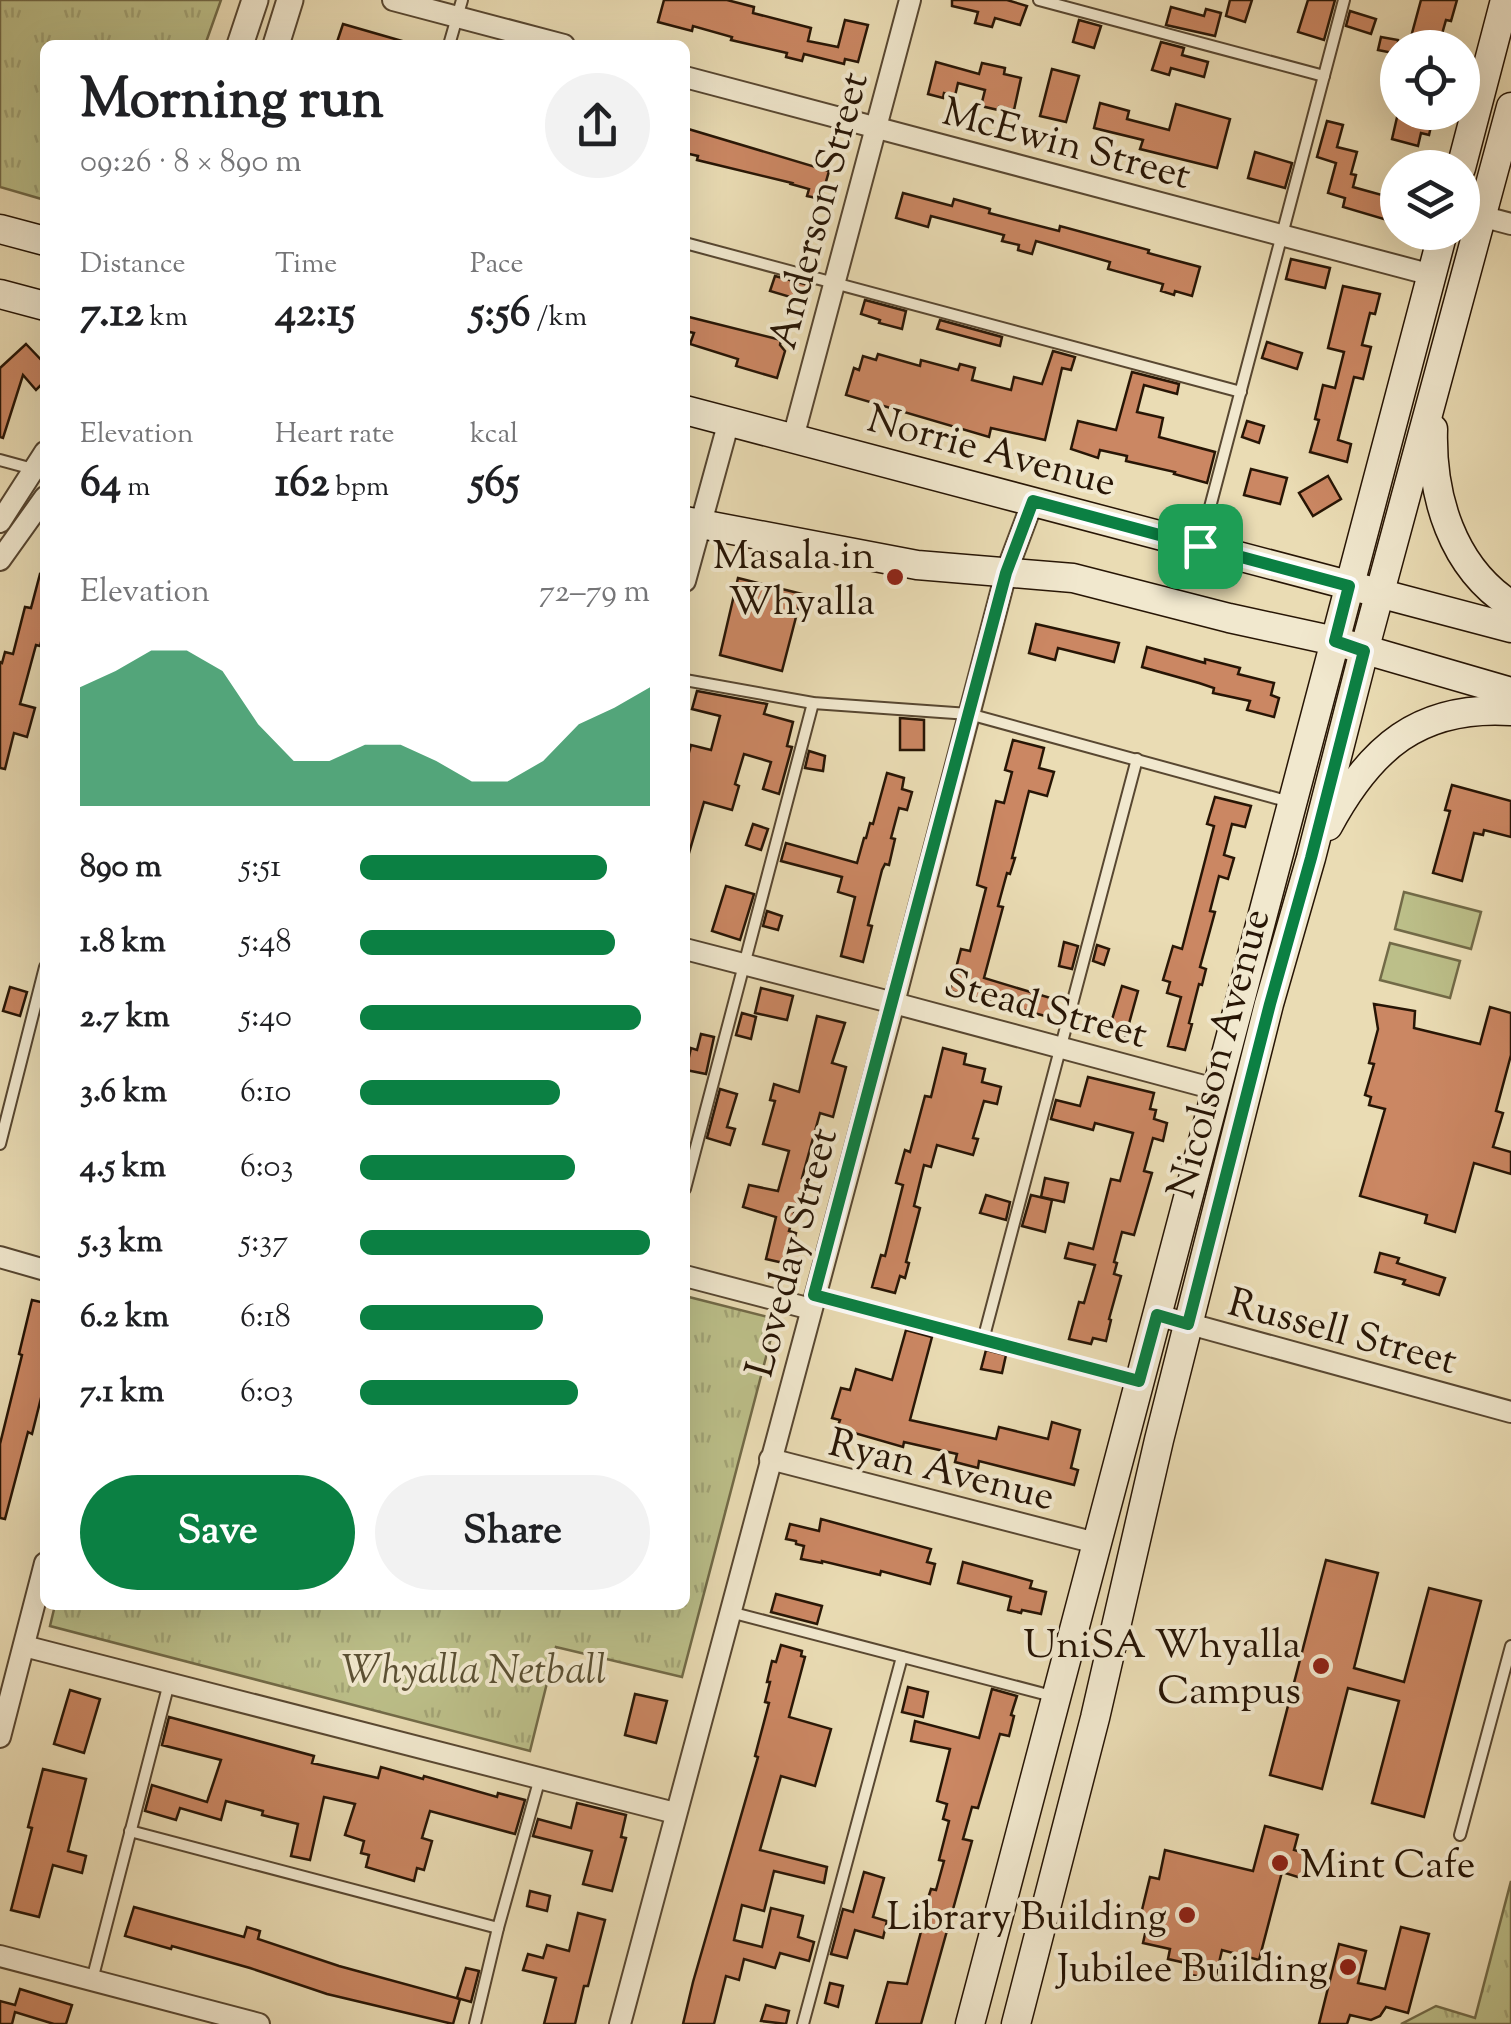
<!DOCTYPE html>
<meta charset="utf-8">
<style>
:root{--surface:#fff;--page:#f2f2f2;--text:#202124;--muted:#757577;--accent:#0b8043}
body{margin:0;font-family:"Sorts Mill Goudy",serif;background:var(--page);color:var(--text);height:100vh;display:flex;flex-direction:column;font-size:38px;white-space:nowrap}
*{box-sizing:border-box;margin:0}
p{font-size:32px;color:var(--muted)}
.icon{flex:none;width:55px;height:55px;fill:none;stroke:currentColor;stroke-width:2;stroke-linecap:round;stroke-linejoin:round}
.map{position:relative;flex:1;overflow:hidden}
.panel{position:absolute;left:40px;top:40px;width:650px;height:1570px;display:flex;flex-direction:column;background:var(--surface);border-radius:15px;box-shadow:0 10px 40px #0002}
.panel>*{flex:none}
.buttons{position:absolute;left:1380px;top:30px;display:grid;gap:20px}
.buttons a{display:grid;place-items:center;width:100px;height:100px;border-radius:50%;background:var(--surface);box-shadow:0 10px 40px #0002;font-size:50px}
.pin{position:absolute;display:grid;place-items:center;width:85px;height:85px;color:#fff;margin:-42px;border-radius:20px;box-shadow:0 5px 15px #0006}
.round{display:grid;place-items:center;flex:none;width:105px;height:105px;border-radius:52px;background:var(--page)}
.head{display:flex;align-items:center;justify-content:space-between;height:170px;padding:0 40px}
h1{font-size:55px;font-weight:700;line-height:75px}
.metrics{display:grid;grid-template-columns:repeat(3,1fr);gap:15px;height:170px;padding:10px 40px}
.metrics div{display:grid;align-content:center}
.metrics b{font-size:42px;font-weight:700}
.metrics small{font-size:28px;font-weight:400}
.metrics p{font-size:28px}
.chart{height:280px;padding:20px 40px}
.chart p{display:flex;justify-content:space-between}
.chart svg{width:100%;height:180px;margin-top:10px;fill:var(--accent);opacity:.7}
.cta{display:flex;gap:20px;margin-top:auto;padding:20px 40px}
.cta a{flex:1;height:115px;border-radius:60px;background:var(--accent);color:#fff;font-size:40px;font-weight:700;line-height:115px;text-align:center}
.cta a+a{background:var(--page);color:var(--text)}
ul{padding:0 40px;list-style:none;font-size:32px}
li{display:grid;grid-template-columns:160px 120px 1fr;align-items:center;height:75px}
li i{height:25px;border-radius:12px;background:var(--accent)}
.map>svg:first-child{display:block}
.grass{fill:url(#grass-tufts);stroke:#726a47;stroke-width:2.5}
.garden{fill:#bcbf89;stroke:#726a47;stroke-width:2.5}
.building{fill:#cb8763;stroke:#271505;stroke-width:2.5}
.lines{fill:none;stroke-linecap:round;stroke-linejoin:round}
.service-casing{stroke:#584731;stroke-width:14}
.minor-casing{stroke:#584731;stroke-width:24}
.tertiary-casing{stroke:#584731;stroke-width:29}
.secondary-casing{stroke:#271505;stroke-width:31}
.service{stroke:#f1e8ce;stroke-width:10}
.minor{stroke:#f1e8ce;stroke-width:20}
.tertiary{stroke:#f1e8ce;stroke-width:25}
.secondary{stroke:#f1e8ce;stroke-width:28}
.route-casing{stroke:#fff;stroke-width:20}
.route{stroke:#0b8043;stroke-width:12}
.poi-dot{fill:#8f2418;stroke:#f1e8ce;stroke-width:4}
.labels{text-anchor:middle;stroke-width:8;stroke-linejoin:round;paint-order:stroke}
.street-label{font-size:40px;fill:#271505;stroke:#f1e8ce}
.poi-label{font-size:40px;fill:#271505;stroke:#f1e8ce;text-anchor:end}
.park-label{font-size:40px;font-style:italic;fill:#5b5033;stroke:#f1e8ce}
</style>
<div class="map">
<svg width="1511" height="2024" viewBox="0 0 1511 2024">
<defs>
<pattern id="grass-tufts" width="24" height="20" patternUnits="userSpaceOnUse" patternTransform="scale(2.5)"><rect width="24" height="20" fill="#bcbf89"/><path d="M3 7l-1-3M5 7V3M7 7l1-3M15 17l-1-3M17 17v-4M19 17l1-3" fill="none" stroke="#a2a375"/></pattern>
</defs>
<rect width="100%" height="100%" fill="#eadcb4"/>
<filter id="stains"><feTurbulence type="fractalNoise" baseFrequency=".002" numOctaves="4"/><feColorMatrix values="0 0 0 0 .2 0 0 0 0 .09 0 0 0 0 .02 0 0 0 .5 -.17"/></filter>
<radialGradient id="worn" r=".72"><stop offset=".6" stop-color="#630" stop-opacity="0"/><stop offset="1" stop-color="#630" stop-opacity=".3"/></radialGradient>
<g class="grass">
<polygon points="0,0 221,0 205,45 45,45 45,200 0,187"/>
<polygon points="685,1296 776,1319 682,1677 556,1647 530,1751 50,1626 55,1605 685,1605"/>
<polygon points="1511,1881 1511,2024 1401,2024 1436,2006 1475,2018"/>
</g>
<g class="garden">
<polygon points="1404,892 1481,912 1471,949 1395,929"/>
<polygon points="1390,943 1460,961 1450,998 1380,980"/>
</g>
<g class="building">
<polygon points="664,0 727,0 754,7 753,13 811,28 808,41 838,47 845,20 868,25 858,62 845,59 844,64 804,54 802,61 786,57 787,53 731,40 732,37 693,26 692,31 658,22"/>
<polygon points="952,0 1007,0 1027,6 1020,25 995,18 992,27 975,23 978,12 952,6"/>
<polygon points="1230,0 1252,0 1245,22 1226,16"/>
<polygon points="1308,0 1335,0 1324,40 1298,32"/>
<polygon points="1421,0 1457,0 1451,21 1446,20 1438,48 1408,48"/>
<polygon points="1171,7 1204,16 1206,9 1221,13 1215,36 1166,25"/>
<polygon points="1350,11 1376,19 1371,34 1346,26"/>
<polygon points="1079,20 1101,26 1094,48 1073,42"/>
<polygon points="343,24 402,41 402,45 336,45"/>
<polygon points="1381,37 1398,40 1398,54 1378,50"/>
<polygon points="1161,42 1184,48 1182,55 1208,62 1204,77 1171,68 1169,75 1152,70"/>
<polygon points="936,62 979,74 982,63 1005,68 1004,74 1021,78 1014,110 999,107 998,110 981,106 985,90 958,83 955,96 944,93 943,98 928,94"/>
<polygon points="1052,69 1079,76 1066,122 1040,116"/>
<polygon points="1100,103 1129,111 1127,119 1169,130 1176,104 1230,119 1217,168 1140,149 1143,140 1094,128"/>
<polygon points="1398,113 1432,122 1429,135 1421,133 1418,146 1392,139"/>
<polygon points="1327,121 1343,125 1337,147 1357,152 1351,174 1356,175 1353,187 1393,198 1387,220 1343,207 1345,198 1328,193 1336,163 1317,157"/>
<polygon points="685,128 829,171 821,199 807,196 809,189 791,184 792,183 697,160 698,156 685,153"/>
<polygon points="1255,152 1292,163 1285,188 1248,178"/>
<polygon points="903,193 952,206 954,199 990,209 989,213 1059,231 1060,226 1149,250 1148,253 1200,267 1192,296 1175,291 1174,295 1161,291 1163,284 1108,269 1110,262 1036,241 1032,254 1018,250 1019,245 1002,241 1004,235 931,216 928,227 896,218"/>
<polygon points="1291,259 1330,268 1325,288 1286,279"/>
<polygon points="775,276 812,286 807,302 770,291"/>
<polygon points="1343,286 1380,294 1375,314 1370,313 1362,345 1371,347 1363,379 1354,377 1338,440 1351,444 1347,462 1310,452 1319,420 1315,419 1323,385 1335,388 1344,352 1328,348"/>
<polygon points="865,300 906,311 902,329 879,323 880,320 861,314"/>
<polygon points="685,316 781,340 780,345 785,351 777,378 736,366 738,359 690,344 694,333 685,331"/>
<polygon points="940,320 1002,337 1000,346 937,329"/>
<polygon points="1267,342 1302,353 1297,369 1262,358"/>
<polygon points="26,344 45,364 45,381 36,390 23,375 3,438 0,437 0,368"/>
<polygon points="1053,351 1075,357 1071,370 1062,368 1045,440 991,428 989,437 846,395 854,368 859,370 863,356 876,360 878,354 920,366 921,360 958,370 960,364 975,368 972,380 1011,390 1014,377 1042,384"/>
<polygon points="1132,372 1179,384 1177,394 1144,385 1137,412 1163,418 1159,437 1215,452 1207,483 1174,474 1175,472 1126,461 1127,456 1100,450 1098,458 1071,449 1078,421 1116,430"/>
<polygon points="1247,421 1264,426 1259,443 1242,437"/>
<polygon points="1251,469 1287,478 1280,504 1244,495"/>
<polygon points="1328,476 1341,499 1313,516 1299,493"/>
<polygon points="40,574 45,575 45,627 40,646 36,645 20,704 35,708 27,737 14,733 5,769 0,768 0,662 2,663 5,652 13,654 25,607 31,608"/>
<polygon points="738,578 802,594 782,671 720,655"/>
<polygon points="1036,624 1119,643 1114,662 1058,648 1055,660 1029,653"/>
<polygon points="1147,647 1205,663 1205,659 1240,668 1238,674 1274,683 1271,695 1279,698 1274,717 1247,710 1250,701 1213,693 1214,688 1199,683 1142,667"/>
<polygon points="697,691 767,704 764,714 793,722 787,746 792,747 779,794 763,789 771,762 744,754 735,784 739,786 732,810 704,802 689,853 685,853 685,767 691,745 711,750 720,716 692,709"/>
<polygon points="900,718 924,720 924,750 900,750"/>
<polygon points="1013,740 1044,748 1039,768 1054,772 1047,796 1029,791 1012,858 1015,858 1010,874 1007,873 998,906 1003,907 984,978 1054,999 1049,1017 950,991 961,949 970,951 986,888 977,885 996,801 1004,803 1012,772 1005,770"/>
<polygon points="809,751 825,756 823,771 805,768"/>
<polygon points="887,773 904,778 902,789 912,792 907,810 899,808 891,838 895,839 889,865 885,864 882,870 868,925 872,926 863,962 841,956 855,897 838,892 842,877 781,861 786,843 857,863 864,838 866,838 870,823 873,824"/>
<polygon points="1452,785 1511,801 1511,837 1484,830 1483,835 1474,833 1462,881 1433,873 1450,811 1445,810"/>
<polygon points="1215,797 1251,806 1245,827 1232,824 1224,855 1234,858 1228,879 1219,876 1210,911 1215,912 1200,967 1206,969 1202,985 1199,984 1189,1023 1192,1024 1185,1050 1168,1046 1181,997 1167,993 1170,982 1163,980 1173,946 1182,949 1214,826 1207,824"/>
<polygon points="753,824 768,829 761,850 746,845"/>
<polygon points="726,886 754,894 740,940 712,931"/>
<polygon points="767,911 782,916 778,930 763,926"/>
<polygon points="1064,942 1078,946 1072,969 1059,966"/>
<polygon points="1097,945 1109,949 1104,965 1093,961"/>
<polygon points="1122,986 1138,991 1125,1038 1108,1033"/>
<polygon points="10,987 27,992 20,1016 3,1011"/>
<polygon points="761,988 793,996 787,1020 755,1013"/>
<polygon points="1374,1004 1415,1011 1414,1028 1480,1044 1490,1007 1511,1013 1511,1055 1496,1111 1503,1113 1493,1147 1511,1152 1511,1174 1474,1163 1455,1232 1425,1223 1427,1215 1360,1196 1385,1109 1369,1105 1371,1097 1365,1095 1374,1064 1369,1063 1378,1029"/>
<polygon points="742,1013 756,1017 751,1039 736,1035"/>
<polygon points="817,1016 845,1023 832,1063 846,1067 833,1117 820,1113 802,1178 807,1179 801,1204 797,1203 789,1231 796,1233 788,1264 766,1259 776,1217 743,1207 749,1185 778,1191 789,1151 763,1144 775,1101 770,1100 774,1084 799,1092"/>
<polygon points="701,1034 714,1037 706,1074 686,1070 691,1048 697,1050"/>
<polygon points="943,1048 966,1054 964,1064 985,1069 982,1082 1001,1087 997,1104 984,1101 973,1138 978,1139 973,1155 937,1145 931,1167 924,1165 914,1206 920,1208 906,1262 909,1263 905,1278 900,1276 895,1293 872,1287 881,1255 885,1256 903,1185 896,1183 905,1150 910,1152 925,1096 931,1097"/>
<polygon points="1088,1077 1154,1093 1150,1109 1156,1110 1154,1119 1167,1123 1163,1141 1153,1138 1144,1171 1152,1173 1134,1235 1122,1232 1114,1262 1117,1263 1114,1274 1121,1276 1109,1319 1111,1320 1106,1341 1093,1338 1091,1344 1069,1339 1079,1302 1084,1303 1095,1265 1065,1258 1069,1243 1093,1249 1111,1179 1120,1181 1133,1133 1095,1123 1093,1130 1051,1119 1056,1100 1080,1106"/>
<polygon points="720,1089 737,1094 727,1127 735,1129 730,1145 707,1138"/>
<polygon points="1045,1178 1068,1183 1064,1202 1041,1197"/>
<polygon points="986,1195 1010,1202 1006,1220 980,1213"/>
<polygon points="1031,1195 1052,1200 1045,1232 1022,1226"/>
<polygon points="1380,1253 1399,1258 1397,1263 1445,1278 1439,1295 1403,1284 1405,1280 1375,1272"/>
<polygon points="32,1300 45,1303 45,1382 32,1434 28,1432 5,1519 0,1518 0,1444 22,1355 19,1354"/>
<polygon points="906,1330 932,1337 910,1420 996,1439 999,1427 1048,1439 1052,1422 1080,1430 1071,1468 1078,1470 1074,1485 979,1461 978,1468 955,1462 957,1454 904,1442 903,1447 837,1428 840,1420 832,1418 841,1388 850,1390 856,1369 892,1380"/>
<polygon points="986,1350 1006,1355 1002,1373 981,1369"/>
<polygon points="821,1519 931,1549 927,1562 935,1564 930,1584 881,1571 880,1575 822,1561 822,1563 801,1559 804,1546 796,1544 796,1541 786,1539 790,1524 819,1531"/>
<polygon points="1326,1560 1378,1573 1354,1668 1404,1682 1429,1588 1481,1601 1424,1817 1372,1803 1399,1701 1348,1688 1322,1789 1270,1775"/>
<polygon points="963,1562 1032,1581 1030,1588 1046,1592 1041,1614 1022,1610 1021,1613 1008,1610 1011,1597 958,1583"/>
<polygon points="776,1594 822,1606 817,1624 771,1612"/>
<polygon points="781,1645 802,1651 801,1656 805,1657 789,1717 831,1729 815,1786 781,1776 760,1850 827,1867 824,1883 774,1871 764,1911 742,1905 734,1940 762,1947 771,1908 803,1916 798,1937 814,1942 809,1961 780,1953 775,1968 744,1959 739,1980 726,1976 714,2024 683,2024 693,1982 758,1757 755,1756 769,1703 765,1702 770,1682 767,1682 772,1661 776,1662"/>
<polygon points="908,1687 928,1692 923,1717 902,1712"/>
<polygon points="992,1689 1017,1696 1011,1715 1014,1716 1009,1736 1000,1734 978,1808 972,1807 963,1839 972,1841 921,2024 876,2024 888,1982 907,1984 923,1924 920,1923 931,1889 936,1890 944,1861 939,1860 949,1821 943,1819 947,1804 937,1801 950,1749 911,1741 915,1721 979,1738"/>
<polygon points="70,1690 100,1699 84,1753 54,1744"/>
<polygon points="635,1694 667,1701 656,1743 625,1735"/>
<polygon points="169,1717 314,1756 312,1763 378,1778 381,1767 423,1779 424,1776 497,1797 498,1793 525,1800 515,1834 430,1811 422,1838 432,1841 424,1870 417,1868 414,1881 366,1867 369,1855 361,1853 364,1841 345,1835 355,1804 324,1797 310,1860 291,1856 298,1824 262,1815 263,1811 226,1801 221,1820 180,1808 176,1820 145,1811 152,1785 207,1802 221,1760 162,1745"/>
<polygon points="43,1769 86,1779 68,1851 86,1856 82,1873 53,1865 39,1917 11,1910 32,1828 28,1827"/>
<polygon points="577,1803 626,1815 621,1837 626,1838 612,1891 583,1884 592,1851 533,1836 538,1819 571,1828"/>
<polygon points="1265,1826 1298,1835 1294,1850 1308,1854 1301,1878 1282,1872 1259,1960 1222,1950 1215,1980 1187,1974 1190,1964 1168,1959 1170,1949 1143,1943 1149,1916 1141,1914 1150,1877 1159,1879 1165,1850 1253,1871"/>
<polygon points="864,1872 884,1878 873,1917 887,1921 883,1938 855,1930 847,1958 831,1954 843,1909 853,1912"/>
<polygon points="530,1891 550,1896 547,1911 527,1906"/>
<polygon points="134,1907 244,1937 247,1927 260,1931 258,1939 339,1966 460,1999 453,2024 327,1994 250,1968 172,1946 171,1949 125,1936"/>
<polygon points="578,1913 605,1920 588,1986 584,1986 575,2024 544,2024 556,1978 523,1970 528,1954 543,1958 547,1945 569,1951"/>
<polygon points="1401,1927 1429,1934 1408,2013 1386,2007 1380,2016 1371,2020 1350,2015 1347,2024 1319,2024 1339,1944 1366,1951 1358,1983 1385,1989"/>
<polygon points="466,1968 479,1971 471,2002 457,1998"/>
<polygon points="830,1983 843,1986 838,2007 825,2003"/>
<polygon points="20,1989 72,2005 66,2024 54,2024 15,2012 12,2024 0,2024 0,2001 15,2005"/>
<polygon points="766,2005 789,2011 786,2024 761,2021"/>
</g>
<g class="lines">
<g class="service-casing">
<g id="service">
<polyline points="1039,0 1324,76"/>
<polyline points="449,45 462,0"/>
<polyline points="685,243 1241,392"/>
<polyline points="0,460 33,469"/>
<polyline points="1200,545 1344,0"/>
<polyline points="685,680 813,703 969,714 1290,802"/>
<polyline points="0,1144 45,967"/>
<polyline points="685,1189 813,703"/>
<polyline points="816,1296 1138,1381"/>
<polyline points="983,1340 1137,759"/>
<polyline points="730,1612 1052,1696"/>
<polyline points="130,1831 498,1928"/>
<polyline points="1460,1835 1511,1646"/>
<polyline points="92,1980 169,1683"/>
<polyline points="475,2024 498,1928 540,1778"/>
<polyline points="803,2024 902,1657"/>
</g>
</g>
<g class="minor-casing">
<g id="minor">
<polyline points="393,0 564,45"/>
<polyline points="685,77 1432,275"/>
<polyline points="1462,211 1511,224"/>
<polyline points="793,438 910,0"/>
<polyline points="0,522 45,452"/>
<polyline points="0,560 45,497"/>
<polyline points="685,581 729,421"/>
<polyline points="685,949 894,1003 1215,1089"/>
<polyline points="0,1257 45,1270"/>
<polyline points="685,1276 811,1309"/>
<polyline points="1157,1315 1511,1412"/>
<polyline points="770,1459 1096,1543"/>
<polyline points="24,1646 675,1813"/>
<polyline points="0,1737 45,1563"/>
<polyline points="0,1956 259,2024"/>
<polyline points="620,2024 894,1003 1006,573 1033,501"/>
</g>
</g>
<g class="tertiary-casing">
<g id="tertiary">
<polyline points="240,45 255,0"/>
<polyline points="276,45 290,0"/>
</g>
</g>
<g class="secondary-casing">
<g id="secondary">
<polyline points="1461,168 1505,0"/>
<polyline points="0,229 45,241"/>
<polyline points="0,294 45,306"/>
<polyline points="685,410 1511,628"/>
<path d="M1433,429C1431,496 1452,567 1511,605"/>
<polyline points="685,521 917,565 1073,578 1229,618 1335,641 1511,692"/>
<path d="M1328,826C1370,748 1419,705 1511,711"/>
<polyline points="970,2024 1443,232"/>
<polyline points="1016,2024 1095,1718 1159,1440 1269,1004 1311,858 1364,651 1511,107"/>
</g>
</g>
<use href="#service" class="service"/>
<use href="#minor" class="minor"/>
<use href="#tertiary" class="tertiary"/>
<use href="#secondary" class="secondary"/>
</g>
<g class="lines">
<g class="route-casing">
<polygon id="route" points="1033,501 1349,586 1335,641 1364,651 1311,858 1270,1004 1188,1324 1157,1315 1139,1381 814,1295 1006,573"/>
</g>
<use href="#route" class="route"/>
</g>
<g class="poi-dot">
<circle cx="895" cy="577" r="10"/>
<circle cx="1321" cy="1666" r="10"/>
<circle cx="1280" cy="1863" r="10"/>
<circle cx="1187" cy="1915" r="10"/>
<circle cx="1348" cy="1967" r="10"/>
</g>
<g class="labels">
<g class="street-label">
<text transform="translate(1067 142) rotate(15)" y="14">McEwin Street</text>
<text transform="translate(817 210) rotate(-75)" y="14">Anderson Street</text>
<text transform="translate(992 449) rotate(15)" y="14">Norrie Avenue</text>
<text transform="translate(1046 1007) rotate(15)" y="14">Stead Street</text>
<text transform="translate(1217 1053) rotate(-75)" y="14">Nicolson Avenue</text>
<text transform="translate(790 1252) rotate(-75)" y="14">Loveday Street</text>
<text transform="translate(1343 1330) rotate(15)" y="14">Russell Street</text>
<text transform="translate(942 1468) rotate(14)" y="14">Ryan Avenue</text>
</g>
<g class="poi-label">
<text x="875" y="568">Masala in<tspan x="875" dy="46">Whyalla</tspan></text>
<text x="1301" y="1657">UniSA Whyalla<tspan x="1301" dy="46">Campus</tspan></text>
<text x="1300" y="1877" text-anchor="start">Mint Cafe</text>
<text x="1167" y="1929">Library Building</text>
<text x="1328" y="1981">Jubilee Building</text>
</g>
<g class="park-label">
<text x="474" y="1683">Whyalla Netball</text>
</g>
</g>
<rect width="100%" height="100%" filter="url(#stains)"/>
<rect width="100%" height="100%" fill="url(#worn)"/>
</svg>
<div class="buttons">
<a><svg class="icon" aria-label="locate" viewBox="0 0 24 24"><circle cx="12" cy="12" r="6"/><path d="M12 2v4M12 18v4M2 12h4M18 12h4"/></svg></a>
<a><svg class="icon" aria-label="layers" viewBox="0 0 24 24"><path d="M12 4l9 5-9 5-9-5zM3 14l9 5 9-5"/></svg></a>
</div>
<div class="pin" style="left:1200px;top:546px;background:#1e9e55"><svg class="icon" aria-label="arrive" viewBox="0 0 24 24"><path d="M6 21V4h12l-3 4 3 4H6"/></svg></div>
<section class="panel">
<div class="head"><div><h1>Morning run</h1><p>09:26 · 8 × 890 m</p></div><a class="round"><svg class="icon" aria-label="share" viewBox="0 0 24 24"><path d="M12 15V3M7 8l5-5 5 5M5 13v7h14v-7"/></svg></a></div>
<div class="metrics">
<div><p>Distance</p><b>7.12<small> km</small></b></div>
<div><p>Time</p><b>42:15</b></div>
<div><p>Pace</p><b>5:56<small> /km</small></b></div>
</div>
<div class="metrics">
<div><p>Elevation</p><b>64<small> m</small></b></div>
<div><p>Heart rate</p><b>162<small> bpm</small></b></div>
<div><p>kcal</p><b>565</b></div>
</div>
<div class="chart"><p><span>Elevation</span>72–79 m</p>
<svg viewBox="0 0 160 44" preserveAspectRatio="none"><path d="M0 44V15L10 11L20 6L30 6L40 11L50 24L60 33L70 33L80 29L90 29L100 33L110 38L120 38L130 33L140 24L150 20L160 15V44z"/></svg>
</div>
<ul>
<li><b>890 m</b>5:51<i style="width:85%"></i></li>
<li><b>1.8 km</b>5:48<i style="width:88%"></i></li>
<li><b>2.7 km</b>5:40<i style="width:97%"></i></li>
<li><b>3.6 km</b>6:10<i style="width:69%"></i></li>
<li><b>4.5 km</b>6:03<i style="width:74%"></i></li>
<li><b>5.3 km</b>5:37<i style="width:100%"></i></li>
<li><b>6.2 km</b>6:18<i style="width:63%"></i></li>
<li><b>7.1 km</b>6:03<i style="width:75%"></i></li>
</ul>
<div class="cta"><a>Save</a><a>Share</a></div>
</section>
</div>
